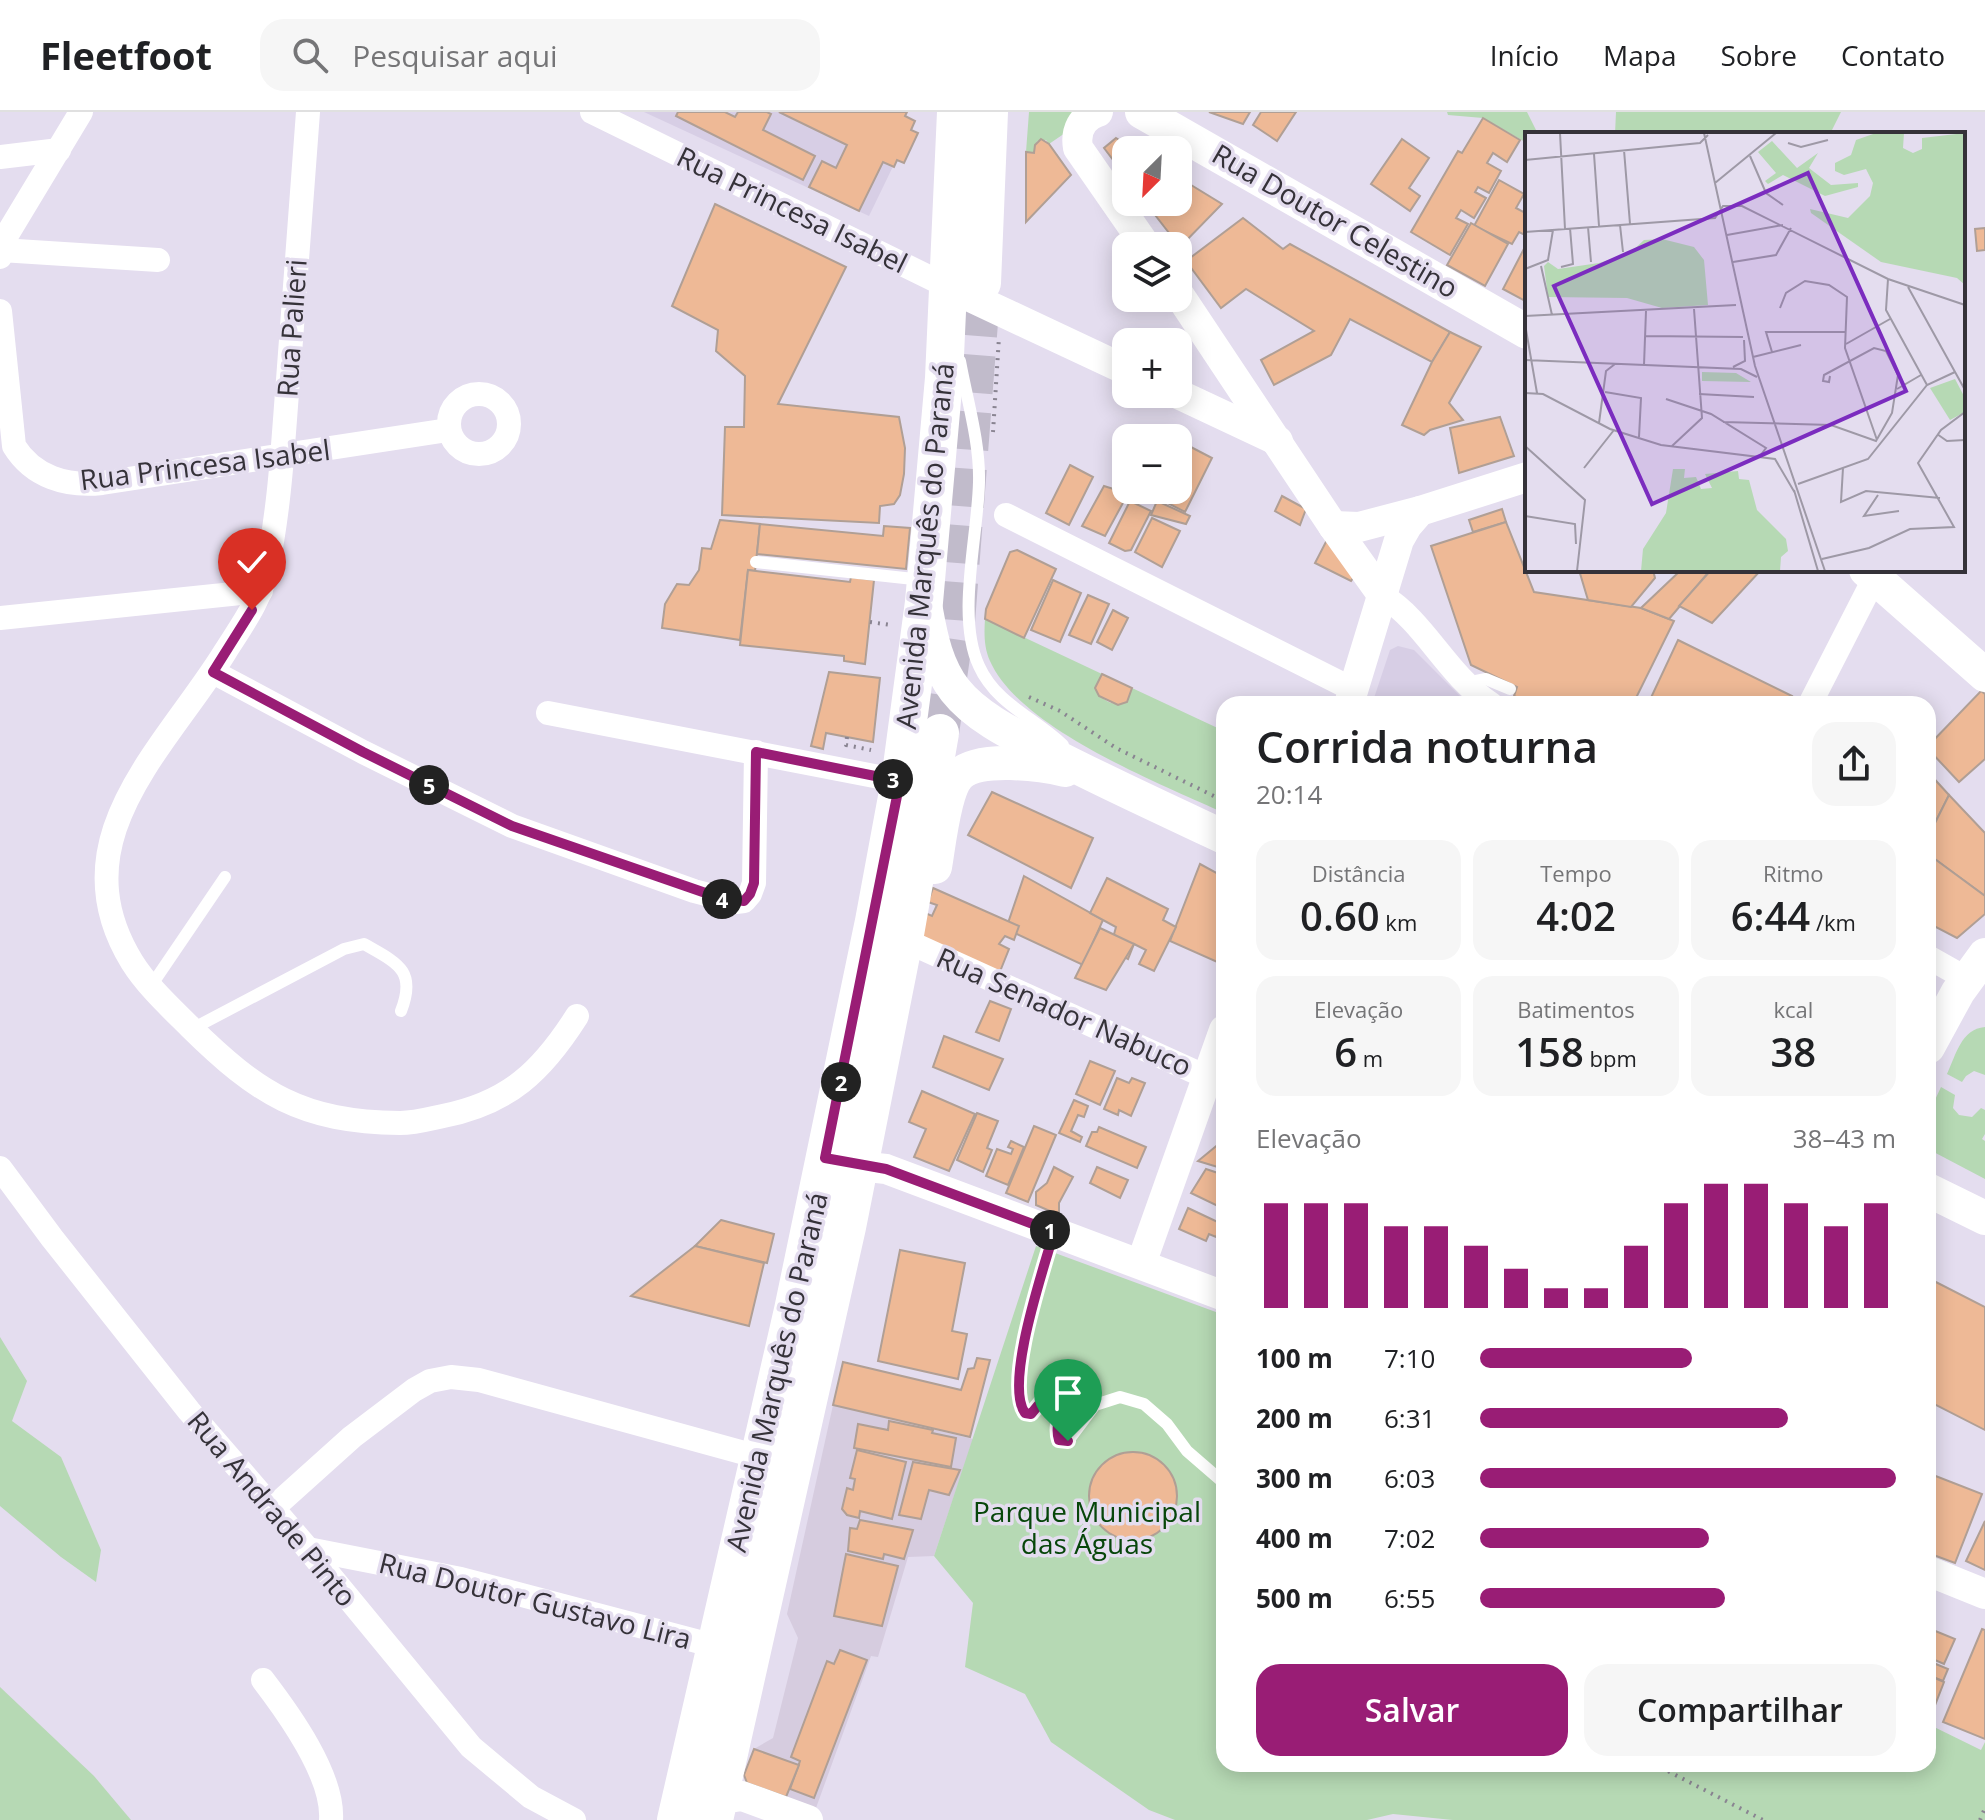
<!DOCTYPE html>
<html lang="pt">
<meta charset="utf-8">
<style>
:root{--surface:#fff;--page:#f6f6f6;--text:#202124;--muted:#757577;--line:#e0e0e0;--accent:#991d75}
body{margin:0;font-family:"Open Sans",sans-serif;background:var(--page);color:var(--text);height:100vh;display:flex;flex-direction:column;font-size:30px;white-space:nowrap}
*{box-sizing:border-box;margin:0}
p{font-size:26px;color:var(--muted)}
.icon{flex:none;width:44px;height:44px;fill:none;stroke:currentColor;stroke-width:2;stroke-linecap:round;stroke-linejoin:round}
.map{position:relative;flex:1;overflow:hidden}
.side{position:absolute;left:1216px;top:584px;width:720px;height:1076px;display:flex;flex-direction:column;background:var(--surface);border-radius:24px;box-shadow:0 4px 20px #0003}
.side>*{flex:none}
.needle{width:52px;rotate:204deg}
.controls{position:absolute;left:1112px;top:24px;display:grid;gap:16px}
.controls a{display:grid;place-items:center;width:80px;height:80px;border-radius:16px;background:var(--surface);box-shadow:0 4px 20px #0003;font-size:40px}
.pin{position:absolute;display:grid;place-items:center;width:68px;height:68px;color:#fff;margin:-82px -34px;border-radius:50% 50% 50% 0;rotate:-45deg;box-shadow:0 0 8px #0007}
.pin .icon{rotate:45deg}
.km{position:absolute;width:40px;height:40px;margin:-20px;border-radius:50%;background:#222;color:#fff;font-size:22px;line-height:40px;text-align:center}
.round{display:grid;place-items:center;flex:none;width:84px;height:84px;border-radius:24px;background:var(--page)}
.head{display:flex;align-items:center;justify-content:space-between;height:136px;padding:0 40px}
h1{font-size:44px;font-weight:600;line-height:60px}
.figures{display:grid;grid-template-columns:repeat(3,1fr);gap:12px;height:136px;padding:8px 40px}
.figures div{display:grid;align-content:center;border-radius:20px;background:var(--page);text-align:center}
.figures b{font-size:40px;font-weight:600}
.figures small{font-size:22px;font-weight:400}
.figures p{font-size:22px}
.chart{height:224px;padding:16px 40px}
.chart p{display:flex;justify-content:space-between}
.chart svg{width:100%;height:144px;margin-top:8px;stroke:var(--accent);stroke-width:6}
.action{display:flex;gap:16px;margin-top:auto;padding:16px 40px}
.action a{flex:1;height:92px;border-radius:24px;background:var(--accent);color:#fff;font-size:32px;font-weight:600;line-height:92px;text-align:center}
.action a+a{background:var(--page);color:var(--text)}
ul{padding:0 40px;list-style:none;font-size:26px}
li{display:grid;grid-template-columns:128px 96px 1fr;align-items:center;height:60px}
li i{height:20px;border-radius:10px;background:var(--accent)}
header{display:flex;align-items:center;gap:48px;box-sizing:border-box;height:112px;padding:0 40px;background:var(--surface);border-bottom:2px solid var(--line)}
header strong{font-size:38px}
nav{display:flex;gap:44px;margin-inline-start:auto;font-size:28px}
.search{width:560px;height:72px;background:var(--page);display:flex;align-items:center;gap:20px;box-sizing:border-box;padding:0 28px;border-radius:24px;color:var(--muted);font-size:30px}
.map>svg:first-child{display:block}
.commercial{fill:#d6ccdf}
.built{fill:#d7cee5}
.green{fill:#b6d9b4}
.building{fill:#eeb996;stroke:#b09f95;stroke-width:2}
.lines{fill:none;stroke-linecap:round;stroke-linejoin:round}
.primary-tunnel{stroke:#c1bbcb;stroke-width:38;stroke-dasharray:38 19;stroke-linecap:butt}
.path{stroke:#898491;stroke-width:4;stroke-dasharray:2 6;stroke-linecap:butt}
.service{stroke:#fff;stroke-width:12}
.minor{stroke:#fff;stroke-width:24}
.tertiary{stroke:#fff;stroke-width:30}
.secondary{stroke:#fff;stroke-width:34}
.primary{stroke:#fff;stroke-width:38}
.route-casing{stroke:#fff;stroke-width:16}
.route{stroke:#991d75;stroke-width:10}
.labels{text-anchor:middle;stroke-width:7;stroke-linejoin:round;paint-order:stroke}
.street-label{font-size:28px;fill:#353239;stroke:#e4ddef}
.park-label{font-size:28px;fill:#07460a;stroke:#e4ddef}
.inset-road{fill:none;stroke:#9e99a6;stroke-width:2}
.view{fill:#7b2cbf;fill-opacity:0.15;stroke:#7b2cbf;stroke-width:4}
.inset-edge{fill:none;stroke:#353239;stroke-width:4}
</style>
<header>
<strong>Fleetfoot</strong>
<div class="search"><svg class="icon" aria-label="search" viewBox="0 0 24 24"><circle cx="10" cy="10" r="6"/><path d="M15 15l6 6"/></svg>Pesquisar aqui</div>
<nav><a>Início</a><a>Mapa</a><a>Sobre</a><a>Contato</a></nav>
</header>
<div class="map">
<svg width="1985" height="1708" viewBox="0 0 1985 1708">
<rect width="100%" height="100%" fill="#e4ddef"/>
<polygon class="commercial" points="833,1293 973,1327 934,1444 908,1445 878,1545 871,1544 816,1696 786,1685 798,1653 754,1637 773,1626 798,1526 787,1502"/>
<g class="built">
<polygon points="644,0 907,0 905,4 915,9 869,104"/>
<polygon points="1398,534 1414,538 1468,592 1372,592 1390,538"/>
</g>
<g class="green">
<polygon points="1029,0 1075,0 1068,19 1049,32 1046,28 1037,29 1034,41 1026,40"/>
<polygon points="1447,0 1527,0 1538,22 1527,22 1527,31 1483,6 1448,3"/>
<polygon points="1616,0 1841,0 1830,22 1615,22"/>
<path d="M985,507L1102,562L1095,576C1102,589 1113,595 1127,590L1132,576L1224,619V701C1159,671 1020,617 990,549C984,536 984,521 985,507Z"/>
<path d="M1985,915V963L1974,959L1966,964L1962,970L1947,962C1956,943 1961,917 1985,915Z"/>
<polygon points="1941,975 1955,983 1953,996 1959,1003 1972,1005 1981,996 1985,998 1985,1022 1982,1027 1985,1029 1985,1067 1928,1037 1928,1003"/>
<polygon points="1036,1134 1224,1203 1224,1652 1928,1652 1928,1612 1981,1638 1985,1630 1985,1708 1453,1708 1393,1702 1367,1708 1175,1708 1149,1698 1051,1630 1025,1582 965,1555 973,1491 934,1444"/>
<polygon points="0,1225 27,1269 12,1309 61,1345 101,1438 96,1470 61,1445 0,1394"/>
<polygon points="0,1575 94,1664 131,1708 0,1708"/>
</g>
<g class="building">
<polygon points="678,0 725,0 735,5 738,0 767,0 771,2 763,18 815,44 803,68 676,4"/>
<polygon points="779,0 907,0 905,4 915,9 911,18 918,21 904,51 897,48 894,55 883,50 859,99 809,75 822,49 836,56 847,33"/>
<polygon points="1209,0 1250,0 1243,12"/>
<polygon points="1261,0 1296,0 1277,29 1253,13"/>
<polygon points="1483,6 1520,28 1507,50 1493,41 1487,51 1501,59 1489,81 1478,75 1475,80 1486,86 1474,106 1461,98 1456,106 1468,112 1450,143 1411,120 1458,39 1462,41"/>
<polygon points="1116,26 1135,38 1126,38 1126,65 1104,36"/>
<polygon points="1041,27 1049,32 1071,63 1026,110 1026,40 1034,41 1035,33"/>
<polygon points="1402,27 1429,46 1409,76 1420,84 1410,99 1371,72"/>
<polygon points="1178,65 1222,92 1180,135 1145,90 1178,90"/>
<polygon points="1499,68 1524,82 1516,96 1527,102 1527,120 1525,123 1519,120 1512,132 1474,114"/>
<polygon points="715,92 846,155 778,292 899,305 905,336 904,362 900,383 894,392 880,394 879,411 722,403 725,315 744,315 745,264 716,239 718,218 672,194"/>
<polygon points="1243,106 1283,137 1290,132 1450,220 1432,250 1350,207 1331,243 1274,273 1261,248 1314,219 1246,177 1221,196 1186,149"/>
<polygon points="1471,111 1508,132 1485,174 1447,153"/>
<polygon points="1985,116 1985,138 1977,139 1975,117"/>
<polygon points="1527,131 1527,190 1503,177"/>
<polygon points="1450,220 1481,235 1449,291 1463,308 1430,318 1424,323 1402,313 1432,250"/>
<polygon points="1500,305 1514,344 1459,361 1450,316"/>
<polygon points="1187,333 1212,346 1185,400 1160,387 1164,378 1178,378 1178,351"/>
<polygon points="1070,353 1093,365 1069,413 1046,401"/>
<polygon points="1104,374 1123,380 1119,387 1124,389 1105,424 1082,414"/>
<polygon points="1282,384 1306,397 1300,413 1275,399"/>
<polygon points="1130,389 1151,399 1131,438 1125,439 1109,431"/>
<polygon points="1157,389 1190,404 1186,412 1151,403"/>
<polygon points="1502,397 1506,410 1473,420 1469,408"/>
<polygon points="1152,406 1180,419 1162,455 1135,440"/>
<polygon points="720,408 760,412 755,459 748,458 740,528 662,516 665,492 677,472 689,473 699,458 702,436 711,437"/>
<polygon points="1506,410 1534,480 1641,496 1674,509 1633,592 1531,592 1514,584 1517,575 1471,553 1431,434"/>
<polygon points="760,412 883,424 884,414 910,416 906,457 757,442"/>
<polygon points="1329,424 1358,459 1351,469 1315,451"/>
<polygon points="1017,438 1056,457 1024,526 985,507 986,497 1010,440"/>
<polygon points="748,458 850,470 851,465 874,468 865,552 844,549 844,544 740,533"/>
<polygon points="1579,458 1653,458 1655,466 1631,495 1588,488"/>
<polygon points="1681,458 1705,458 1708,461 1669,507 1641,496"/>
<polygon points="1711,458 1761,458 1712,511 1679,494"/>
<polygon points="1053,468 1081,481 1060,530 1031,518"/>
<polygon points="1088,483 1109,492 1091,532 1069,523"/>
<polygon points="1113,498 1128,506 1112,538 1097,530"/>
<polygon points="1678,528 1792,584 1788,592 1648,592"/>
<polygon points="829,560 880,566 873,630 826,621 823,637 811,634"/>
<polygon points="1102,562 1132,576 1127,590 1118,593 1099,584 1095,576"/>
<polygon points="1981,579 1985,582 1985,647 1959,670 1928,637 1928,634"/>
<polygon points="1928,660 1949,683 1928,725"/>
<polygon points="992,680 1093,726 1071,776 968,723"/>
<polygon points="1949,683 1985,721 1985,784 1928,742 1928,725"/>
<polygon points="1928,742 1985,784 1985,802 1957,826 1928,811"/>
<polygon points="1200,752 1224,765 1224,853 1170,829"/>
<polygon points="1024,764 1103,808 1083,853 1006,817"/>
<polygon points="1107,766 1168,797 1163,808 1176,815 1154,859 1139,852 1146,838 1134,832 1128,847 1110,837 1116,815 1090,801"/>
<polygon points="933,776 1019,814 1014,828 1005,824 999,832 1009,837 999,862 912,822 923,800 932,804 937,793 928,790"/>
<polygon points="1100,816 1134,832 1106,878 1075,866"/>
<polygon points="990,889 1011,897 999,929 976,920"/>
<polygon points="944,924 1003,947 989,978 933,955"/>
<polygon points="1090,949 1115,959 1100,993 1076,982"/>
<polygon points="1117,966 1129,971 1132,966 1145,971 1131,1004 1119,998 1118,1003 1104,997"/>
<polygon points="922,979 975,1002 949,1059 914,1045 926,1017 909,1010"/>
<polygon points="1074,988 1088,994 1084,1005 1078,1003 1071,1019 1082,1025 1080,1030 1059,1021"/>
<polygon points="977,1001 998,1009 987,1036 992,1038 983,1060 957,1048"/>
<polygon points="1034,1014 1056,1023 1028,1090 1006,1081"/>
<polygon points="1099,1015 1146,1035 1137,1056 1086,1034 1092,1020 1097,1020"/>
<polygon points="1011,1029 1024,1035 1008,1073 986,1064 997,1037 1011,1042 1013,1037 1008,1035"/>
<polygon points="1220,1031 1224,1033 1224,1057 1198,1049"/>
<polygon points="1054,1055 1073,1065 1059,1091 1059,1103 1036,1093 1036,1080 1047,1071"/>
<polygon points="1097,1055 1128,1068 1120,1086 1090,1071"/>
<polygon points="1206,1057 1224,1063 1224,1097 1191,1081"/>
<polygon points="1188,1096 1222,1112 1216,1125 1209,1122 1206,1129 1179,1117"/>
<polygon points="721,1108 774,1122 767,1151 695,1134"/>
<polygon points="695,1134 764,1151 749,1214 631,1184"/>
<polygon points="900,1138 965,1151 952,1219 967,1222 958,1267 878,1249"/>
<polygon points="1928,1166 1985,1195 1985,1318 1928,1289"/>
<polygon points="977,1246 990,1248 970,1325 833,1293 843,1250 961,1278 968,1257 974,1256"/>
<polygon points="889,1309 933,1318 932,1321 956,1326 951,1355 854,1336 858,1312 888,1318"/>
<polygon points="857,1338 906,1350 892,1407 860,1399 859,1406 847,1403 842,1397 847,1376 853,1378 855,1367 850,1366"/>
<circle cx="1133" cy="1384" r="44"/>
<polygon points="913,1350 960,1358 949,1383 929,1378 921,1407 899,1403"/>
<polygon points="1933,1363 1982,1382 1955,1451 1928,1441 1928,1374"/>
<polygon points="860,1408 913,1418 904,1447 884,1442 883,1447 848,1439 850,1416 857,1417"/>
<polygon points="1985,1409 1985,1458 1966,1449"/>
<polygon points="846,1442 898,1454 882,1514 834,1504"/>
<polygon points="1928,1516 1955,1527 1944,1552 1928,1545"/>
<polygon points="1982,1517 1985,1518 1985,1627 1943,1610"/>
<polygon points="840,1538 867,1548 814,1686 790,1677 800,1649 791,1645 827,1549 834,1552"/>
<polygon points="1931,1550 1948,1557 1943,1569 1928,1563"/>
<polygon points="1928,1563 1944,1570 1930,1606 1928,1605"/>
<polygon points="754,1637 799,1653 786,1685 747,1671 744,1663"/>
</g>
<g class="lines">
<polyline class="primary-tunnel" points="940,621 956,510 982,171"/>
<g class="path">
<polyline points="993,320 999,225"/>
<polyline points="870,510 891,513"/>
<polyline points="1029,585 1060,599 1116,636 1224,689"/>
<polyline points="847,625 846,633 871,638"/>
<polyline points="1654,1652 1763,1708"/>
<polyline points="1980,1708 1985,1696"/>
</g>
<g class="service">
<path d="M960,249C967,288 980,330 979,370C978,424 956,505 979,554C996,592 1035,606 1063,633"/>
<polyline points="756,450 923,468"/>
<polyline points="1466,571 1486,567 1510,577"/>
<polyline points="151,874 225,765"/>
<path d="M192,917L344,837L364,832C397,851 417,858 401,899"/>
<path d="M1054,1120C1044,1156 1004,1271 1025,1301L1031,1302L1055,1273L1064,1271C1068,1290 1053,1309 1059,1328L1068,1329L1095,1293L1120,1285L1144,1292L1167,1312L1187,1339L1224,1371"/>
</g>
<g class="minor">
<path d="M308,0C301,89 295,179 288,268C283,330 280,395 267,456C261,488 242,513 225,540C165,637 57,728 132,850C147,874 170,895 190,915C258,982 302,1010 400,1011C415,1011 429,1007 443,1004C509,991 542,959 577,904"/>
<polyline points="592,0 949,175"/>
<polyline points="0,45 59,38"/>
<polyline points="1,138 158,148"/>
<polyline points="0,145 5,126 81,0"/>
<path d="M0,199L14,334C33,365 67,375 102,371L448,318"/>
<circle cx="479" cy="312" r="30"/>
<polyline points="1006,403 1354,578"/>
<path d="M1383,484C1426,511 1446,562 1491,592"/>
<polyline points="0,506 261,479"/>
<polyline points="213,560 363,640 512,714 694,779 736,790 744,789 750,782 754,771 756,640"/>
<polyline points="1810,592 1875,465"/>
<polyline points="548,601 900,669"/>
<polyline points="904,828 1224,973"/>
<polyline points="1928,845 1967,867"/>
<polyline points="0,1056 52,1126 189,1299 308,1437 471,1635 531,1685 574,1708"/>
<polyline points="273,1396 352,1325 414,1278 430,1269 451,1265 479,1268 759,1345"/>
<polyline points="308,1437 461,1467 715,1534"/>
<path d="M263,1568C289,1602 334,1664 331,1708"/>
</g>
<g class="tertiary">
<path d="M1098,0C1082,5 1075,19 1078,36L1146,134"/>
<polyline points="949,175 1126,258"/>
<polyline points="1178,181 1333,414 1383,484"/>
<polyline points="1178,282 1278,329"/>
<polyline points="1333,414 1359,415 1420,399"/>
<polyline points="1349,592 1399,428 1407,414 1420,399 1527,365"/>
<polyline points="859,1054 886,1057 1224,1184"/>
<polyline points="1141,1152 1224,918"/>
<polyline points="1928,1459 1985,1482"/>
<polyline points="703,1703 729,1686 742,1684 808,1708"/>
</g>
<g class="secondary">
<polyline points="1142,0 1527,220"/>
<polyline points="1866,458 1985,563"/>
<path d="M926,498C931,526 937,555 955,578C977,606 1016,624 1047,640C1105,670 1164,697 1224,725"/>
<path d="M935,755C939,733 944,678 959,663C979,644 1040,652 1065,658"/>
<polyline points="1928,935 1958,880 1985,843"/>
<polyline points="1928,1078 1985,1106"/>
</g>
<g class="primary">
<polyline points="982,171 989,0"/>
<polyline points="676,1708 793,1198 874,809 900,669 924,490 944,266 956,0"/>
<polyline points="714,1708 847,1115 904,828 940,621"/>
</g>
</g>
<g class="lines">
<g class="route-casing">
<path id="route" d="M252,498L213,560L363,640L512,714L720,786L744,789L750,782L754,771L756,640L900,669L825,1046L886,1057L1054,1120C1044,1156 1004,1271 1025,1301L1031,1302L1055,1273L1064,1271C1068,1290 1053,1309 1059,1328L1068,1329"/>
</g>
<use href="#route" class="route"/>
</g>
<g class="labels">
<g class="street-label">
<text transform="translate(792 98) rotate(26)" y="10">Rua Princesa Isabel</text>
<text transform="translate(1335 109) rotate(30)" y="10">Rua Doutor Celestino</text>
<text transform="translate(292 216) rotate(-86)" y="10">Rua Palieri</text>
<text transform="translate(205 353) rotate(-7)" y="10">Rua Princesa Isabel</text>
<text transform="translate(925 434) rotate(-84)" y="10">Avenida Marquês do Paraná</text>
<text transform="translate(1064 900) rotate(24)" y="10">Rua Senador Nabuco</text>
<text transform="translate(777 1260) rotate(-77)" y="10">Avenida Marquês do Paraná</text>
<text transform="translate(272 1397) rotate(50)" y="10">Rua Andrade Pinto</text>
<text transform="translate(535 1489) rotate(14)" y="10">Rua Doutor Gustavo Lira</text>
</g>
<g class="park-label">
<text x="1087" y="1410">Parque Municipal<tspan x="1087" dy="32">das Águas</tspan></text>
</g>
</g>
<g transform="translate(1525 20)">
<rect width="440" height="440" fill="#e4ddef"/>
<path d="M351,1H379L378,16L388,21L397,17V6L440,1V153L432,146L356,130L286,81L285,77L323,86L345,64L348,51L341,37L319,43L310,39V31L326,23L331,8ZM247,9L272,36L293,21L284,36L306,53L333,51V55L300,64L258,43L243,52L240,49L251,41L233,20ZM137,107L169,115L179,128L183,173L137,176L102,166L23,165L19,134L23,130L33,137L74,131L105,121L119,108ZM177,240L211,241L226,250L177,249ZM430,247L440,266V280L425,288L405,256ZM148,337H160L159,346L171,345L176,357L187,356L180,342L213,339L214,347L224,348L232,378L261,407L263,419L256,425L255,439H116L118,417L141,381Z" fill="#b6d9b4"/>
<path class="inset-road" d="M35,1L40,97M179,1L230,234L300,439M263,11L276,15L303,8M99,18L105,92M69,22L74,94M225,24L241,61L258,73M0,28L175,11L183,3M190,51L251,1M95,93L98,120M63,95L66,130M0,100L190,86L198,74H217L363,147L440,173M202,103L258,93M208,130L251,123L266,96M16,134L27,183M36,135L48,132L45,96M0,137L23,128L28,98M363,147L361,178L402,253M383,155L440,258M255,176L261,161L280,149L304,153L322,165L320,216L352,308M0,184L211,173M0,192L12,261M120,204L218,205M321,212L365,187M247,220L241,200H321M228,225L276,213M0,228L216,237L232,245M119,233L121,179M208,235L220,229L219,208M372,257L396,243M80,260L116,266L114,305M0,261L18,262L85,297L136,313L250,327L270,361M174,262L229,265M141,267L186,282L241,316L235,324M198,290L306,293L351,309L367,281L373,243L361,219L349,216L299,243L298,249L304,250L305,244M74,291L81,239L90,232M412,302L422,309L440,308M0,314L60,368L52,439M147,314L177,286L169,177M59,336L89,298M318,336L316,370L341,359L415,366M273,352L343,327L402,253L430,240M269,358L293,439M353,363L339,384L374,379M0,384L50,392L51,412M297,427L344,416L385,397L429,395L393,331L416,298L440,280"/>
<path class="view" d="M283,41L381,259L127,372L29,154Z"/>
<rect width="440" height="440" class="inset-edge"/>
</g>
</svg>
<div class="controls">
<a><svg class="needle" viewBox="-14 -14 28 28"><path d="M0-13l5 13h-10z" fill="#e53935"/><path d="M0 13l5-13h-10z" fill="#757577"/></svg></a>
<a><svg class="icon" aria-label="layers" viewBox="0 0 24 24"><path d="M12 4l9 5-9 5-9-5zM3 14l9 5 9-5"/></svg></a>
<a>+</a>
<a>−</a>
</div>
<div class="pin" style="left:1068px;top:1329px;background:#1e9e55"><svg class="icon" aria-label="arrive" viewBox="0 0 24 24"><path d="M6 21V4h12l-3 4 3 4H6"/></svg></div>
<div class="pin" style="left:252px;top:498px;background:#d93025"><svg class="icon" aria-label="check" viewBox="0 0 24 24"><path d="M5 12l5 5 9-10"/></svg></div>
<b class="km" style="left:1050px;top:1118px">1</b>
<b class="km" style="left:841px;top:970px">2</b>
<b class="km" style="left:893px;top:667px">3</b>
<b class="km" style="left:722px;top:787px">4</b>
<b class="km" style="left:429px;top:673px">5</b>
<section class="side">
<div class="head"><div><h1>Corrida noturna</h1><p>20:14</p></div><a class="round"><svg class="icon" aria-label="share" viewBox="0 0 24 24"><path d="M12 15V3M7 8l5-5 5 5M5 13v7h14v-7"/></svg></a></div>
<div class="figures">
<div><p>Distância</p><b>0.60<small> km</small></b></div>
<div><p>Tempo</p><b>4:02</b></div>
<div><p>Ritmo</p><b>6:44<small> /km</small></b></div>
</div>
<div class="figures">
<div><p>Elevação</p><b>6<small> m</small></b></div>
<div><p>Batimentos</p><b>158<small> bpm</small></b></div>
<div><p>kcal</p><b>38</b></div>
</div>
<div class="chart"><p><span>Elevação</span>38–43 m</p>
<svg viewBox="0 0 160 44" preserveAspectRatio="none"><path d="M5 44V12M15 44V12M25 44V12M35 44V19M45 44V19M55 44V25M65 44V32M75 44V38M85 44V38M95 44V25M105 44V12M115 44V6M125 44V6M135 44V12M145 44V19M155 44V12"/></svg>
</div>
<ul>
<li><b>100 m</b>7:10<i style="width:51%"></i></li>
<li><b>200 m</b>6:31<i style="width:74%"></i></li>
<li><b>300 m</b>6:03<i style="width:100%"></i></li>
<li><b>400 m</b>7:02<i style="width:55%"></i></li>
<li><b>500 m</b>6:55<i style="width:59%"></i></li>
</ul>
<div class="action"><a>Salvar</a><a>Compartilhar</a></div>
</section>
</div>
